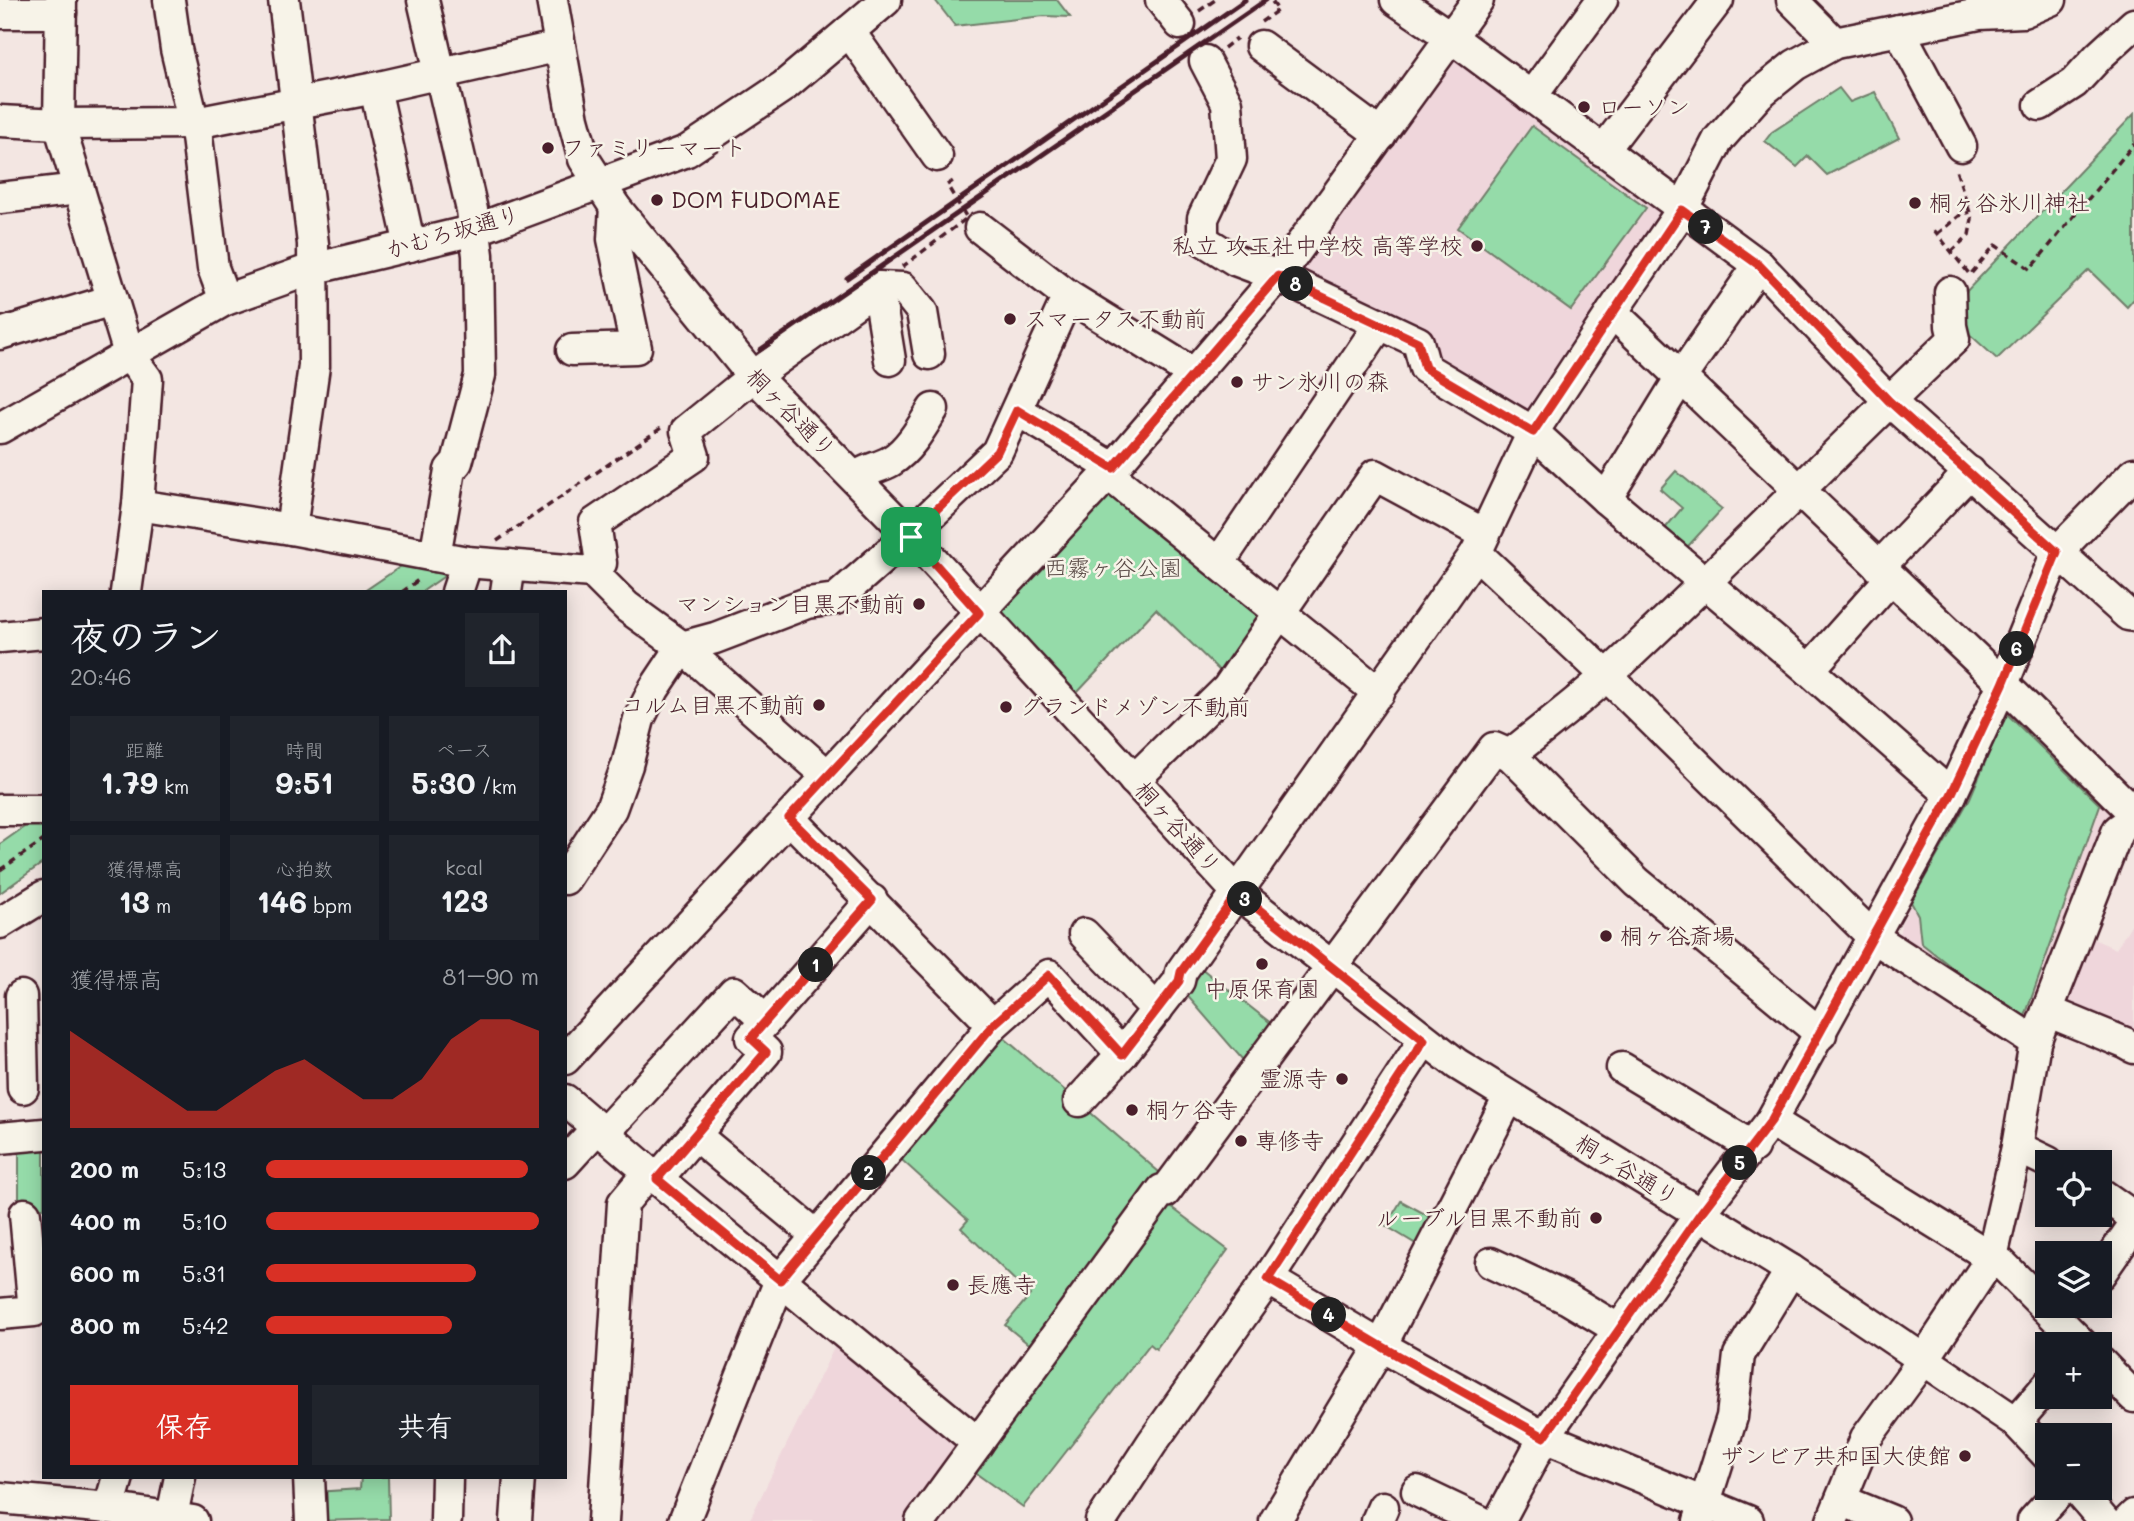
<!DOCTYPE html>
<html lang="ja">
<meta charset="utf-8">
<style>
:root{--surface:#171b24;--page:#20242c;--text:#f1f3f6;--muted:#9ea1a6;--accent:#d93025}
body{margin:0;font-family:Mali,"Klee One",sans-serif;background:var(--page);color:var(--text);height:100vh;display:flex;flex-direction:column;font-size:26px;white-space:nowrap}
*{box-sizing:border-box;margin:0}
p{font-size:23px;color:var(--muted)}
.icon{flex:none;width:38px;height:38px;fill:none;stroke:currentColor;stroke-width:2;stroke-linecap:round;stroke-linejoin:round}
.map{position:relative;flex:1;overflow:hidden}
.sheet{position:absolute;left:42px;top:590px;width:525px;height:889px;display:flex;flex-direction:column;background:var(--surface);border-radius:0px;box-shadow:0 4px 18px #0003}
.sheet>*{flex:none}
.tools{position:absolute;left:2035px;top:1150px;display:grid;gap:14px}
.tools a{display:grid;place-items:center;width:77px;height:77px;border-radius:0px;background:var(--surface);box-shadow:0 4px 18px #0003;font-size:35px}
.pin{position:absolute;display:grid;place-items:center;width:60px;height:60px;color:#fff;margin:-30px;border-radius:14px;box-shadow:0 4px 10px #0006}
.km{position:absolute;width:35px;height:35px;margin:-18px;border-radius:50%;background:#222;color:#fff;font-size:19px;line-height:35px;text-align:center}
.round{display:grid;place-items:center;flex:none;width:74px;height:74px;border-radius:0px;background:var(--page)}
.overview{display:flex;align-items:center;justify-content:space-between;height:119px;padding:0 28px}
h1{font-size:38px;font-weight:700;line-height:52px}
.stats{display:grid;grid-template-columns:repeat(3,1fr);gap:10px;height:119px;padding:7px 28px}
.stats div{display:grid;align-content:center;border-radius:0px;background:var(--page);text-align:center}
.stats b{font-size:30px;font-weight:700}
.stats small{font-size:19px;font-weight:400}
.stats p{font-size:19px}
.chart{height:196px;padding:14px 28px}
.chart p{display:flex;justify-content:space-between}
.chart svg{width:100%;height:126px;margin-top:7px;fill:var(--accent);opacity:.7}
.cta{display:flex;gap:14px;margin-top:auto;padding:14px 28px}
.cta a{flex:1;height:80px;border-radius:0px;background:var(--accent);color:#fff;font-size:28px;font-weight:700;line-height:80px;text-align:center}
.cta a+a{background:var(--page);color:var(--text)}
ul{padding:0 28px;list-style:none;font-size:23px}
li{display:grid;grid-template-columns:112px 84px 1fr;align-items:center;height:52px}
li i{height:18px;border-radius:9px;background:var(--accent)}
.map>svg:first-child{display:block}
.built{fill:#efd6db}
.green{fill:#95dba9;stroke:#707d6a;stroke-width:2}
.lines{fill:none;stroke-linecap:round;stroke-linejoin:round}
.minor-casing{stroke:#4a1f2b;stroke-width:35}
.path{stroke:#4a1f2b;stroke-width:3.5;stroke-dasharray:7 5;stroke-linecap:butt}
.minor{stroke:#f7f3e8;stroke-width:30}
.rail{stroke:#4a1f2b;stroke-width:5}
.path-bridge{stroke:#4a1f2b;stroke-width:3.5;stroke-dasharray:7 5;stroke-linecap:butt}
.route-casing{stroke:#fff;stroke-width:14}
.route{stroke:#d93025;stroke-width:9}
.poi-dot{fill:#4a1f2b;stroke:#f7f3e8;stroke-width:2.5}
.labels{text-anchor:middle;stroke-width:5;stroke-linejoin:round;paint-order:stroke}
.poi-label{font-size:23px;fill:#4a1f2b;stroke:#f7f3e8;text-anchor:start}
.street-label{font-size:23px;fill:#4a1f2b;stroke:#f7f3e8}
.park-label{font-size:23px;fill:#5d4e4a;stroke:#f7f3e8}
</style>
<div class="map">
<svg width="2134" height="1521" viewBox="0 0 2134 1521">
<rect width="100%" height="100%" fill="#f3e6e2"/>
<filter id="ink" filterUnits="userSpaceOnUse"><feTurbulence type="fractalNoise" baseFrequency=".0143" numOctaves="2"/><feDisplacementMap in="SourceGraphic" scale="14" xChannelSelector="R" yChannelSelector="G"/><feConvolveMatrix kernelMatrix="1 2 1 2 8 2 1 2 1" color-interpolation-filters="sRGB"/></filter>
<g filter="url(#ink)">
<g class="built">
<polygon points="1457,57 1663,208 1664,218 1585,327 1525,417 1289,275 1443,59"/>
<polygon points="2012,710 2112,810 2061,932 2089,944 2091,938 2116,949 2134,920 2134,1041 2064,1007 2086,950 2058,939 2026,1022 1899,939 1901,924 1968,795 2005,711"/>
<polygon points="836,1344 964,1441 909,1521 749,1521"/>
</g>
<g class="green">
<polygon points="935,0 1057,0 1070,17 1044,16 955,26"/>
<polygon points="1839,88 1850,102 1875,92 1899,138 1827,175 1808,156 1797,167 1765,141 1772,132"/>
<polygon points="2134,114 2134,299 2127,307 2089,270 1997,359 1946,313"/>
<polygon points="1532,126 1646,208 1571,310 1458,228"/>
<polygon points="1676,471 1722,509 1679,556 1658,537 1682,508 1660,489"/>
<polygon points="1105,489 1257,610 1261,623 1227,678 1156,609 1076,694 1000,617 1001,605"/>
<polygon points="410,560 456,568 423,591 363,592"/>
<polygon points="2006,713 2100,805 2024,1019 2017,1019 1921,943 1918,915 1911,902 1970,798"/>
<polygon points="44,813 44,862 0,893 0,844"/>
<polygon points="1201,968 1277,1028 1248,1066 1184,992"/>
<polygon points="995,1030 1167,1179 1037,1351 1005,1325 1030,1295 961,1228 968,1220 893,1152"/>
<polygon points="44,1141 44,1208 19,1207 19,1143"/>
<polygon points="1163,1201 1228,1250 1156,1349 1150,1344 1023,1507 967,1467"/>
<polygon points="1401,1201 1436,1220 1421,1247 1386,1226"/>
<polygon points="361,1477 388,1477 389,1519 316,1521 315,1492 360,1489"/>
</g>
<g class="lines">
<g class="minor-casing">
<g id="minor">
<polyline points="61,0 59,124 126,344 130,356 147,379 138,505 126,592"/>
<polyline points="169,0 176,49 197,137 213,268 225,300"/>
<polyline points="284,0 313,244 314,366 291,529"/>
<polyline points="423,0 472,210 478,255 480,375 457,462 450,470 435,556"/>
<polyline points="552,0 573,119 584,159 615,207 747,369 911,536 1238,893 1457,1064 1791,1270 2016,1422 2048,1456"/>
<polyline points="1161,0 1180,24"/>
<polyline points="1396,0 1452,38 1759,265 1889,401 2128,615 2134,616"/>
<polyline points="1792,0 1835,43"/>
<polyline points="0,13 61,13"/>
<polyline points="1899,30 1961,146"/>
<polyline points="849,31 937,156"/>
<polyline points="1261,46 1381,135"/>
<polyline points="1205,61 1227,103 1231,159 1203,218 1203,240 1235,260 1278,276 1418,342 1425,368 1533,432 1606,499 1809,670 1951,795"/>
<polyline points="375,88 410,246"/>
<polyline points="1531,97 1602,0"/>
<polyline points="2040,105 2074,83 2099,56 2134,24"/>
<polyline points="0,121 59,124 195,123 375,88 560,46"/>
<polyline points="1603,151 1718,0"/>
<polyline points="0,198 79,189"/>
<polyline points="980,228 1068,296 1194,374"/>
<polyline points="878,287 890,360"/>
<polyline points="1612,312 2003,684 2134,813"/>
<polyline points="0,334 112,300"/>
<polyline points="572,350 636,348 613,239 615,207"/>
<polyline points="1017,410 1113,468"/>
<polyline points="0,428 225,300 312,269 475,230 687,151 784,86 886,0"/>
<polyline points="1108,474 1379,693"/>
<path d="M856,477C866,469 879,468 891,461C909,450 922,427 933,409"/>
<polyline points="1606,499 1681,377 1759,265"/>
<polyline points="138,505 291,529 467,562 592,572 627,607 682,647 828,776"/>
<polyline points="1476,553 1607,676 1873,937 2035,1042"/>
<polyline points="1219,563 1380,324"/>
<polyline points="1879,567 1970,472"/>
<polyline points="592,572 601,563 595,523 694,456 686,431 754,376 878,287 903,288 922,312 929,354"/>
<polyline points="457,592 467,562"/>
<polyline points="506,592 510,565"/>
<polyline points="0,637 44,633"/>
<polyline points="1809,670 1891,578"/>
<path d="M1510,755C1543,728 1578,702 1609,674C1727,565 1838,449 1954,339L1951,326L1950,292"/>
<polyline points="1134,780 1227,689 1375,475 1484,534"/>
<polyline points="0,810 44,810"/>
<polyline points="789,818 993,1025"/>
<polyline points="565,879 611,809 627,765 639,719 654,689 682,647 715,638 807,603 836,599 894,548 911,536 920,525 997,452 1068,296"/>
<polyline points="0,923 44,896"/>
<polyline points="1084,934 1157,1010"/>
<polyline points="21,996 23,1088"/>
<polyline points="2047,1011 2125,1043 2134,1048"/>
<polyline points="565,1059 1108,474 1278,276 1478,0"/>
<polyline points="1622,1068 1753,1147"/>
<polyline points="565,1100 649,1172 978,1443"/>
<polyline points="1079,1101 1122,1054 1179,981 1181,972 1476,553 1533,432 1612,312 1682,210 1718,140 1759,94 1795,65 1835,43 1979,14 2023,12 2051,0"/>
<polyline points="1771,1121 2002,1264 2082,1344"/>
<polyline points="604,1133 734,992 766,1021"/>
<polyline points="695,1135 817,1236"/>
<polyline points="0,1138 44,1134"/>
<polyline points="2017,1147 2048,1162"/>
<polyline points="565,1163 597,1128"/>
<polyline points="657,1179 766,1052 751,1038 872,900"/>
<polyline points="2100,1193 2134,1217"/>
<polyline points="1491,1263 1568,1299 1618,1329"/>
<polyline points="2100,1274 2134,1225"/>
<polyline points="1268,1279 1381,1346 1544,1437 1748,1521"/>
<polyline points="0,1314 34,1311 25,1214"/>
<polyline points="2100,1362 2134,1397"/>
<polyline points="2016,1422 2048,1385"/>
<polyline points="309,1477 311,1521"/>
<polyline points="2076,1488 2104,1521"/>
<polyline points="1417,1491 1480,1521"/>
<polyline points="0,1498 109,1508 193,1521"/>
<polyline points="1841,1500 1892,1521"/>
<polyline points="109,1508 118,1477"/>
<polyline points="172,1516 180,1477"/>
<polyline points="446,1520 447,1477"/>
<polyline points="516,1521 519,1477"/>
<polyline points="603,1521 623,1203 649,1172"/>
<polyline points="684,1521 780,1280 993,1025 1049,975 1122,1054"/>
<polyline points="921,1521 1162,1190 1165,1192 1494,748 1510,755 1637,882 1821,1034"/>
<polyline points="1101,1521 1152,1443 1268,1279 1424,1040"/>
<polyline points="1275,1521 1381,1346 1509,1097"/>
<polyline points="1377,1521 1383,1507"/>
<polyline points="1499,1521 1544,1437 1700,1214 1771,1121 1951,795 2003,684 2057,552 2134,473"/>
<polyline points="1699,1521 1732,1417 1739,1355 1791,1270"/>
<polyline points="1832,1521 1866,1438 1924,1359 1992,1257 2017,1147 2035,1042 2118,830 2134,819"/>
<polyline points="2033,1521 2063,1488"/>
<polyline points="2128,1521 2134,1515"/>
</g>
</g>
<g class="path">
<polyline points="1199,11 1215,0"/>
<polyline points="1261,22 1278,10 1271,0"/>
<polyline points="1224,48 1237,38"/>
<polyline points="1934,230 1970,275 1995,245 2030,269 2134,144"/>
<polyline points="1937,234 1959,216 1970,212"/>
<polyline points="1951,252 1969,235 1972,219 1956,170"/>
<polyline points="497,541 664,426"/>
<polyline points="402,592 421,578"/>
<polyline points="0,870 44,840"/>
</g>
<use href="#minor" class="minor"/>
<g class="rail">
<polyline points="847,278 1245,0"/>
<polyline points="760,350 1266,0"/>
</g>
<polyline class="path-bridge" points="902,267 967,218 947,185 953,181"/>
</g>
</g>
<g class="lines" filter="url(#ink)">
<g class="route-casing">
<polygon id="route" points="1682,210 1759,265 1889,401 2057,552 2003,684 1951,795 1771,1121 1700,1214 1544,1437 1381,1346 1268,1279 1424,1040 1238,893 1181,972 1179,981 1122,1055 1049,975 993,1025 780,1280 657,1179 766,1052 751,1038 872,900 789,818 979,613 911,537 920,525 997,452 1017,410 1113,468 1278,276 1418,342 1425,368 1533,432"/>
</g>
<use href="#route" class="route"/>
</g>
<g class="poi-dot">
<circle cx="1584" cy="107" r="7"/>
<circle cx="548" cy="148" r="7"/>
<circle cx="657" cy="200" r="7"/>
<circle cx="1915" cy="203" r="7"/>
<circle cx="1477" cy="246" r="7"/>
<circle cx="1010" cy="319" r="7"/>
<circle cx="1237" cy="382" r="7"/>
<circle cx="919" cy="604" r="7"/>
<circle cx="819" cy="705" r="7"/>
<circle cx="1006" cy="707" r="7"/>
<circle cx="1606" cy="936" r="7"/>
<circle cx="1262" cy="964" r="7"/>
<circle cx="1342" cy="1079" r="7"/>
<circle cx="1132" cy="1110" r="7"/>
<circle cx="1241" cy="1141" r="7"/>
<circle cx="1596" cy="1218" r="7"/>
<circle cx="953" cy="1285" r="7"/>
<circle cx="1965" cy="1456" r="7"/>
</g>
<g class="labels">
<g class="poi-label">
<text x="1598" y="115">ローソン</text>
<text x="562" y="156">ファミリーマート</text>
<text x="671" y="208">DOM FUDOMAE</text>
<text x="1929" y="211">桐ヶ谷氷川神社</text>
<text x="1463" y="254" text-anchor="end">私立 攻玉社中学校 高等学校</text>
<text x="1024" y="327">スマータス不動前</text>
<text x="1251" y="390">サン氷川の森</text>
<text x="905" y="612" text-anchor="end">マンション目黒不動前</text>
<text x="805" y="713" text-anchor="end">コルム目黒不動前</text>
<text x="1020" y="715">グランドメゾン不動前</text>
<text x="1620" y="944">桐ヶ谷斎場</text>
<text x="1262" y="997" text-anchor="middle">中原保育園</text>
<text x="1328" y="1087" text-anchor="end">霊源寺</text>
<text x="1146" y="1118">桐ケ谷寺</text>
<text x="1255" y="1149">専修寺</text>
<text x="1582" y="1226" text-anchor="end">ルーブル目黒不動前</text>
<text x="967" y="1293">長應寺</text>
<text x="1951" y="1464" text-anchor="end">ザンビア共和国大使館</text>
</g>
<g class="street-label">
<text transform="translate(453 232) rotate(-16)" y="8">かむろ坂通り</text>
<text transform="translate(791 413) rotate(45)" y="8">桐ヶ谷通り</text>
<text transform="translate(1178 828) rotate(48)" y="8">桐ヶ谷通り</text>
<text transform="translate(1627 1170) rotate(31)" y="8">桐ヶ谷通り</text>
</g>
<g class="park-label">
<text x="1113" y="576">西霧ヶ谷公園</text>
</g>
</g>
</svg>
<div class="tools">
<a><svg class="icon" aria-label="locate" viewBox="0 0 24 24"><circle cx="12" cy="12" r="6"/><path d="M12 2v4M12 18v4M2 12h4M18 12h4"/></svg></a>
<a><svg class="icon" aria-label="layers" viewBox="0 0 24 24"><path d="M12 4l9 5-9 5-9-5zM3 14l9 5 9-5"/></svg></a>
<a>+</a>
<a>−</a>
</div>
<div class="pin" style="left:911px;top:537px;background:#1e9e55"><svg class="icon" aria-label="arrive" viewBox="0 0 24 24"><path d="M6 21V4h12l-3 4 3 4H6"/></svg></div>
<b class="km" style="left:816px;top:965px">1</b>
<b class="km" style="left:869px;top:1173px">2</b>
<b class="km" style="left:1245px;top:899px">3</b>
<b class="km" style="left:1329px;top:1315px">4</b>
<b class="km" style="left:1740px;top:1163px">5</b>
<b class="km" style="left:2017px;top:649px">6</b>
<b class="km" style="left:1706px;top:227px">7</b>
<b class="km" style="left:1296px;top:284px">8</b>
<section class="sheet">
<div class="overview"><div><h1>夜のラン</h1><p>20:46</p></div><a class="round"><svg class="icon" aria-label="share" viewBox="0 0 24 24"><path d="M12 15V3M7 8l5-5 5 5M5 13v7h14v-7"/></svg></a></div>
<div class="stats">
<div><p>距離</p><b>1.79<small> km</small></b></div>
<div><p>時間</p><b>9:51</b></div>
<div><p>ペース</p><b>5:30<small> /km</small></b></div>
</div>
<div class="stats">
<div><p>獲得標高</p><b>13<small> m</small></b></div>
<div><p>心拍数</p><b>146<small> bpm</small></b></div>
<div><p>kcal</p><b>123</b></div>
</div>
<div class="chart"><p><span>獲得標高</span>81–90 m</p>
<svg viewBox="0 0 160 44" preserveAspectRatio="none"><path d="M0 44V10L10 17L20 24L30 31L40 38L50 38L60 31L70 24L80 20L90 27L100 34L110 34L120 27L130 13L140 6L150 6L160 10V44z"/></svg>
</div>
<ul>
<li><b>200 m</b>5:13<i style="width:96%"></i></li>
<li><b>400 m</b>5:10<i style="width:100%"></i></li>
<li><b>600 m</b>5:31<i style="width:77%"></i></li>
<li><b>800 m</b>5:42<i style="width:68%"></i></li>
</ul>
<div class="cta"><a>保存</a><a>共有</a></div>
</section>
</div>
